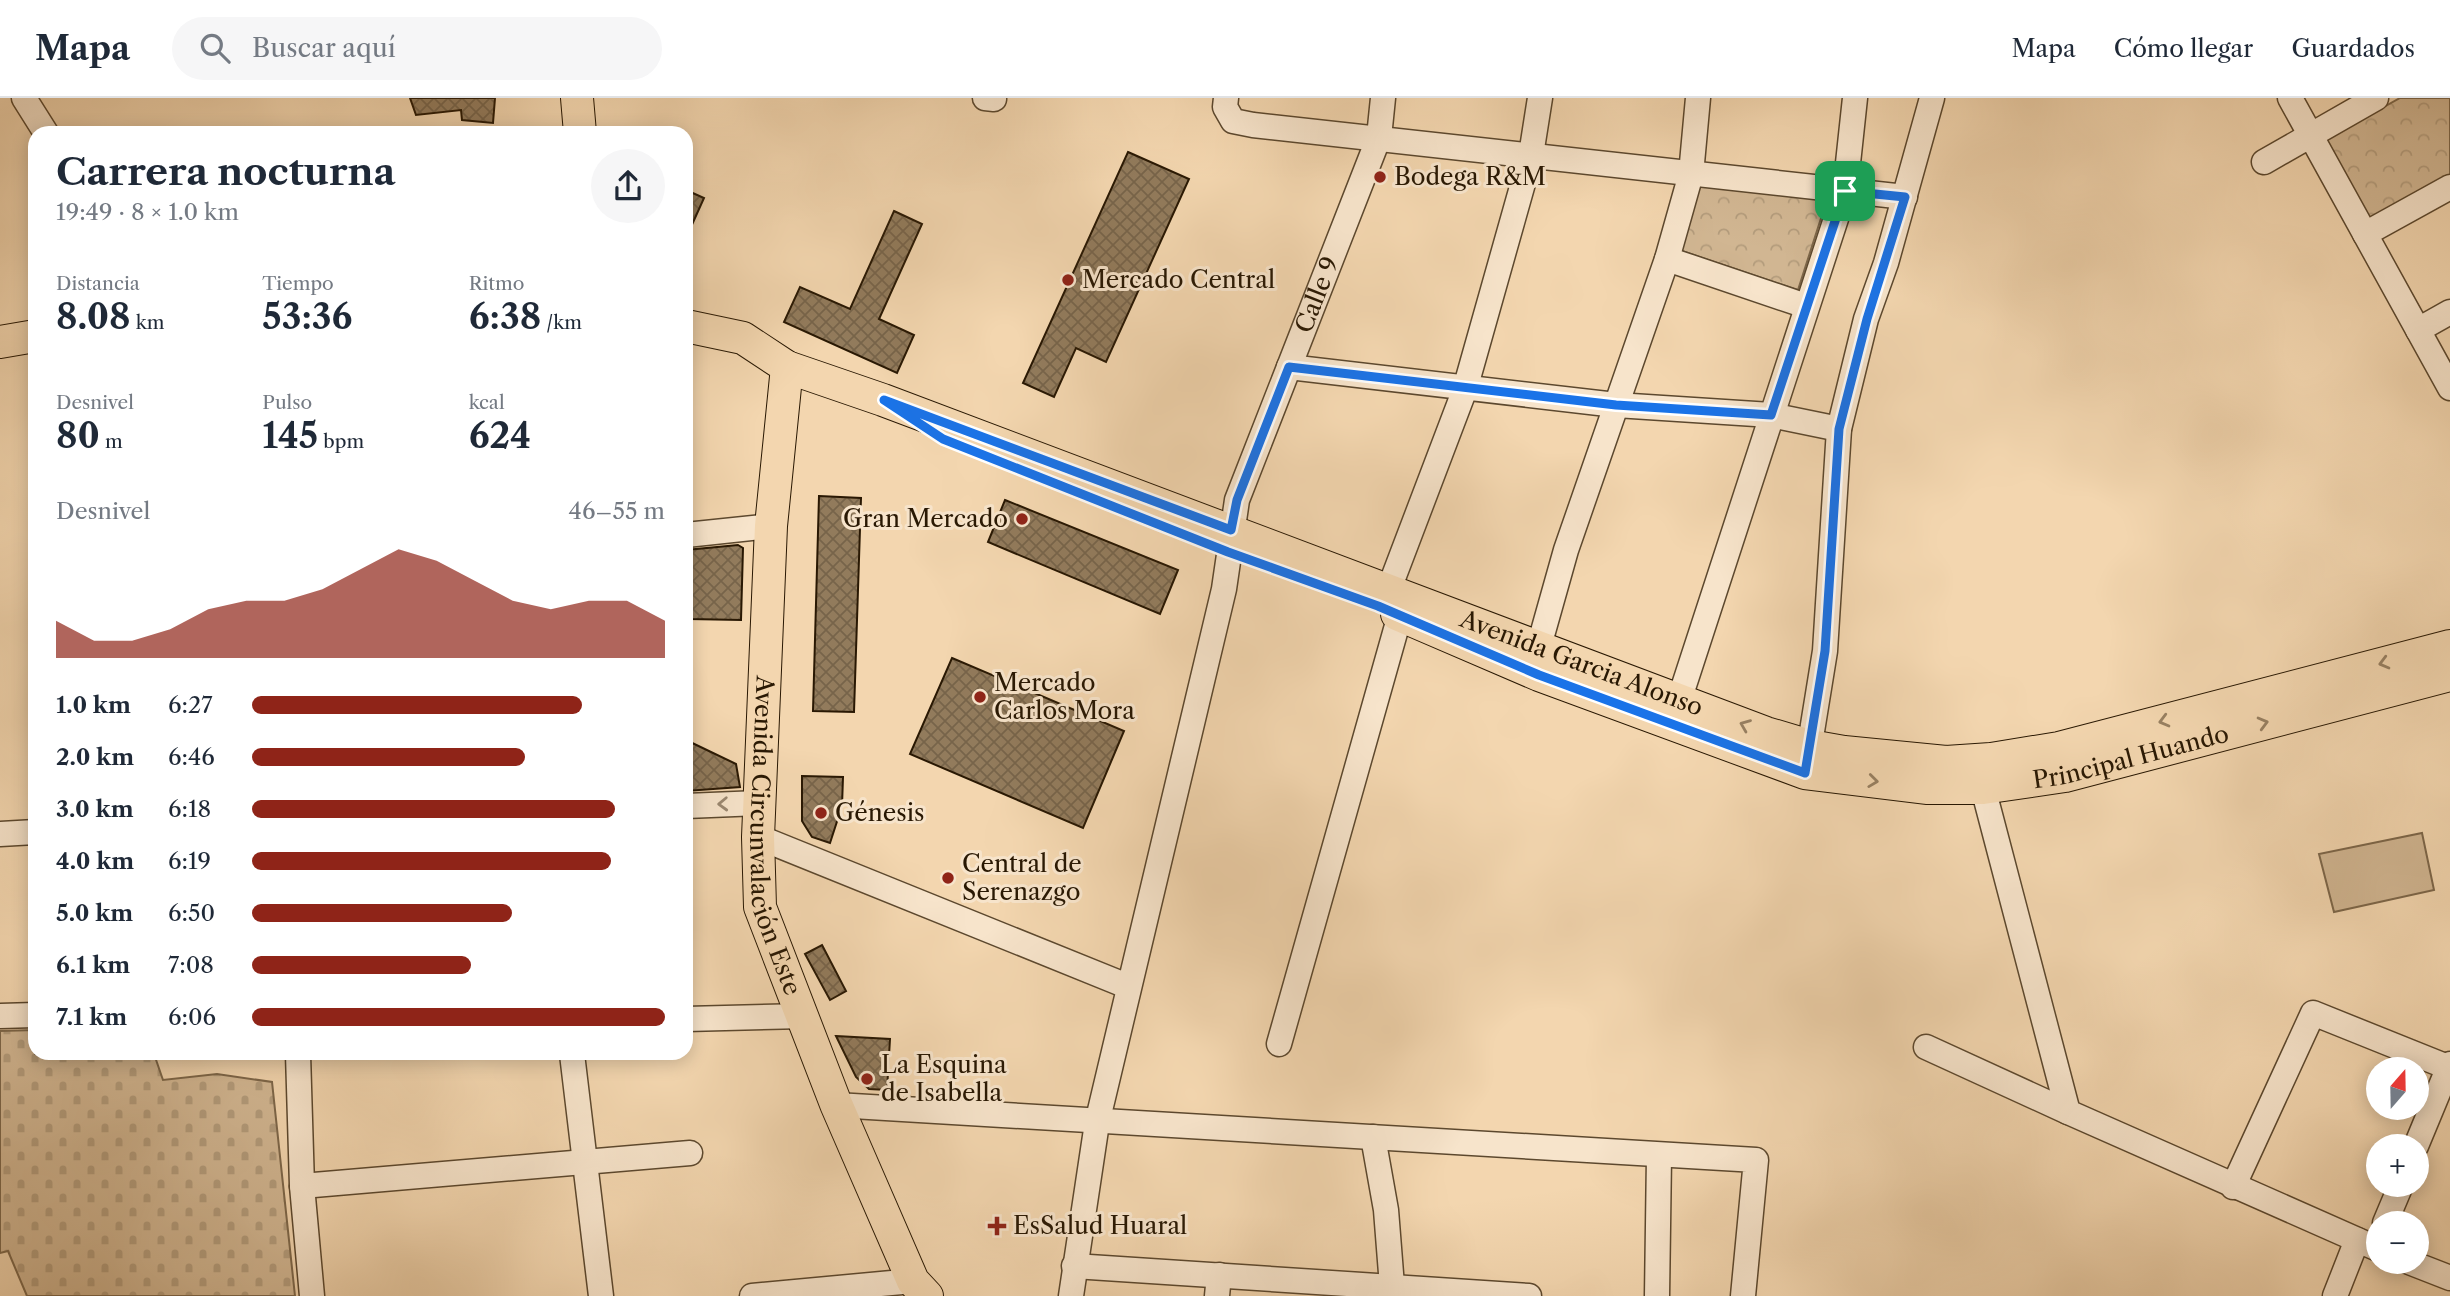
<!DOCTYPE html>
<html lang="es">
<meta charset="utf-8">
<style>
:root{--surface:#fff;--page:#f6f6f7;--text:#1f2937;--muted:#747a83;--line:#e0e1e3;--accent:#8f2418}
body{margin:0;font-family:"Libre Caslon Text",serif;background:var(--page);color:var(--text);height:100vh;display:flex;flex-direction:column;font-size:26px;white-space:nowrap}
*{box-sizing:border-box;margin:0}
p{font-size:23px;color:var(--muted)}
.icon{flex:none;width:38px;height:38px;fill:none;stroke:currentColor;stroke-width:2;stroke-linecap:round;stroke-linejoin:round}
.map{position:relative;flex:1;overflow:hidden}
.drawer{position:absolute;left:28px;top:28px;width:665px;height:934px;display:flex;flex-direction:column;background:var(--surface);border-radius:21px;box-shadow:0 4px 18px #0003}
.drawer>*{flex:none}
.needle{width:46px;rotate:20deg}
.controls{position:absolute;left:2366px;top:959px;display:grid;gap:14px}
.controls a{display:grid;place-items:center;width:63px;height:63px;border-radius:50%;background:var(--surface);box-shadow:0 4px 18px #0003;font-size:35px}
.pin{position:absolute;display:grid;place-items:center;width:60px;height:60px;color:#fff;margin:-30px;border-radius:14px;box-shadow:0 4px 10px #0006}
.round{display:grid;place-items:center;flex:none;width:74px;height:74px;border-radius:37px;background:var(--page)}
.summary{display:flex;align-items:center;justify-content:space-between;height:119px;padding:0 28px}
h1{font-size:38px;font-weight:700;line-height:52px}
.metrics{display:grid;grid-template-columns:repeat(3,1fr);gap:10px;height:119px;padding:7px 28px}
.metrics div{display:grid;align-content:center}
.metrics b{font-size:35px;font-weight:700}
.metrics small{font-size:19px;font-weight:400}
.metrics p{font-size:19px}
.chart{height:196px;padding:14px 28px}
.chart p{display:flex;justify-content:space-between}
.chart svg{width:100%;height:126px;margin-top:7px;fill:var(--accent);opacity:.7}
ul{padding:0 28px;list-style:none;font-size:23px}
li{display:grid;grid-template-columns:112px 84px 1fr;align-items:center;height:52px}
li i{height:18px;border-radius:9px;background:var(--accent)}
header{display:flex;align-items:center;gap:42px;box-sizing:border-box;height:98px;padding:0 35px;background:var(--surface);border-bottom:2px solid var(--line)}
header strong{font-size:33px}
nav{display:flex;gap:38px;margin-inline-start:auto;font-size:24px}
.search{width:490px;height:63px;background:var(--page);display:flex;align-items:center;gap:18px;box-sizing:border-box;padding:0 24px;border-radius:38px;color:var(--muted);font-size:26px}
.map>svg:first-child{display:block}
.grass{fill:#d1b692;stroke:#7d674a;stroke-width:2}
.cemetery{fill:url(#cemetery-stones);stroke:#7d674a;stroke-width:2}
.park{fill:url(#park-crowns);stroke:#7d674a;stroke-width:2}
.building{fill:url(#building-cross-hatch);stroke:#291803;stroke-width:2}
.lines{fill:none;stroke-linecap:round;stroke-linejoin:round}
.minor-casing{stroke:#5c482e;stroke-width:27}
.major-casing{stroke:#291803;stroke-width:34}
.minor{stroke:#f7e4cb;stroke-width:24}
.major{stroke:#f3d6af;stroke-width:32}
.oneway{stroke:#988062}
.oneway2{stroke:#9a8871}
.route-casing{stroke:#fff;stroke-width:14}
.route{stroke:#1a73e8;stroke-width:9}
.poi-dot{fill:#8f2418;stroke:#f7e4cb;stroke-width:2.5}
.labels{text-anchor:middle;stroke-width:6;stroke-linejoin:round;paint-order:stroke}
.poi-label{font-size:24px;fill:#291803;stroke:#f7e4cb;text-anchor:start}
.street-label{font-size:24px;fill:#291803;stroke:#f7e4cb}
</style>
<header>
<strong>Mapa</strong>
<div class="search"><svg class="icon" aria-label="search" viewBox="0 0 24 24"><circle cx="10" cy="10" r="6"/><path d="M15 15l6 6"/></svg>Buscar aquí</div>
<nav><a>Mapa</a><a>Cómo llegar</a><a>Guardados</a></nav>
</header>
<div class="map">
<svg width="2450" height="1198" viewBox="0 0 2450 1198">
<defs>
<pattern id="cemetery-stones" width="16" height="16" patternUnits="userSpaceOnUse" patternTransform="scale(1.75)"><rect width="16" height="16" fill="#d1b692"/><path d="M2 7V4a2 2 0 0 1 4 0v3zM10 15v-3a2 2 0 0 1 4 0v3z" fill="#b39c7c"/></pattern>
<pattern id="park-crowns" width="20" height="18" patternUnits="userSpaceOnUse" patternTransform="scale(1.75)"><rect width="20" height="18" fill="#d1b692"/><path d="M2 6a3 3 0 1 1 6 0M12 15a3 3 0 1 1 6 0" fill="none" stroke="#b39c7c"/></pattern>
<pattern id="building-cross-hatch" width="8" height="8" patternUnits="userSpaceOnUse" patternTransform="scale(1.75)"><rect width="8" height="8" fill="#927b5c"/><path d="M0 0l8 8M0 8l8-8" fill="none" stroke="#77644a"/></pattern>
</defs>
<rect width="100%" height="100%" fill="#f3d6af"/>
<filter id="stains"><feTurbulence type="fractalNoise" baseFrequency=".00286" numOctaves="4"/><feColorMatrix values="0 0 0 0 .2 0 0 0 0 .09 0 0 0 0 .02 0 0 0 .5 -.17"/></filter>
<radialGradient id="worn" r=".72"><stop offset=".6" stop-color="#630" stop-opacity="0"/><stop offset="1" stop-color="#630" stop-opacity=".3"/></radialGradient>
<polygon class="grass" points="2422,735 2434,792 2334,814 2319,756"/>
<polygon class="cemetery" points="35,932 35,956 154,956 163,982 217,976 272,984 295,1198 27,1198 8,1153 0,1155 0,933"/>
<g class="park">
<polygon points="2400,0 2450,0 2450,85 2374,129 2325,42"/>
<polygon points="1694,84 1819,97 1823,114 1798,192 1679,152"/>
</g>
<g class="building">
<polygon points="410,0 495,0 493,25 462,22 461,12 416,17"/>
<polygon points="1128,54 1189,81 1106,264 1076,250 1054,299 1023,285"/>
<polygon points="686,92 704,100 686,140"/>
<polygon points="894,113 922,126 879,221 914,237 897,275 784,224 800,189 850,211"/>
<polygon points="819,398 861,400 854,614 813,613"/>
<polygon points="1005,402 1178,472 1160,516 988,444"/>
<polygon points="738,447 743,450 741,522 689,521 686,515 686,452"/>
<polygon points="952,560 1124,633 1083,730 910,656"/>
<polygon points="686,642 736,666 740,689 686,693"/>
<polygon points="802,678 843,679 842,708 830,745 812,739 802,723"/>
<polygon points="822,847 846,893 830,902 805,856"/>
<polygon points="836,938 890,941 887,992 869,991 856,979"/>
</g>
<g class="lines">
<g class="minor-casing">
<g id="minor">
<polyline points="24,0 46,35"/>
<polyline points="985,0 994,1"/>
<polyline points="1226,0 1225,9 1233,23 1253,27 1905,99"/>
<polyline points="2290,0 2450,290"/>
<polyline points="2264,64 2376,0"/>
<polyline points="2365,136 2450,89"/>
<polyline points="1667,161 1806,208"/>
<polyline points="2418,232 2450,214"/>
<polyline points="1289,269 1616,307 1771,317 1839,331"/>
<polyline points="686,437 771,428"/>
<polyline points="1389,491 1465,291 1531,57 1540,0"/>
<polyline points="1539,566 1539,548 1566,452 1667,161 1691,76 1698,0"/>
<polyline points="1674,618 1845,93 1855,0"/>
<polyline points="1807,664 1825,553 1839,331 1866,221 1886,165 1932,0"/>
<polyline points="1983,690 2068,1014 2378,1151"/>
<polyline points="686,708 759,705"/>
<polyline points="0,736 35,734"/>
<polyline points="758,739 1127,888"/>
<polyline points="0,918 35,917"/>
<polyline points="686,921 804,918"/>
<polyline points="1279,946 1400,517"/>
<polyline points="1926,949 2068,1014"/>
<polyline points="298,956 302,1088 312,1198"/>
<polyline points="572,956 601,1198"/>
<polyline points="836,1007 1756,1062 1743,1198"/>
<polyline points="1373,1039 1386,1112 1392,1188"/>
<polyline points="2416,1048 2450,966"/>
<polyline points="302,1088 690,1055"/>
<polyline points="2233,1089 2313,915 2450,970"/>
<polyline points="2385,1125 2401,1087"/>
<polyline points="2409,1164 2450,1180"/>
<polyline points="1074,1168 1529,1198"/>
<polyline points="752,1198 913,1183"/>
<path id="s1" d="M1071,1198L1097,1025L1224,491L1237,402L1379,39L1383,0"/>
<polyline points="1217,1198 1219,1177"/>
<polyline points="1657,1198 1659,1058"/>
<polyline points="2335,1198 2357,1142"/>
</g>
</g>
<g class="major-casing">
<g id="major">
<polyline points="577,0 580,35"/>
<path id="s2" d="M686,228L743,240L787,269L883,302L1766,635L1810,648L1844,654L1946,664L1991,661L2059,650L2450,548"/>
<polyline points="0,244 35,238"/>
<path id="s3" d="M787,269L771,428L758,739L760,809L836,1006L913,1183L927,1198"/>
<path id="s4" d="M1397,516L1539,577L1805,675L1928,690H1983L2065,678L2450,577"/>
</g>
</g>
<use href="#minor" class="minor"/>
<use href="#major" class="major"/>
</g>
<defs><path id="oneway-chevron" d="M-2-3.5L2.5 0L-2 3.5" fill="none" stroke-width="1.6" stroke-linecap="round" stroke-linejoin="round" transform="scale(1.75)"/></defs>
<g class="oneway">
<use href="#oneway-chevron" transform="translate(2384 565) rotate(165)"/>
<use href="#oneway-chevron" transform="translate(2164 623) rotate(165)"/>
<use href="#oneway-chevron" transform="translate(2263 625) rotate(-15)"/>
<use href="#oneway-chevron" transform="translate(1745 627) rotate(-158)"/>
<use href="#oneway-chevron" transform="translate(1873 683) rotate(7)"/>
</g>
<use class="oneway2" href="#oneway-chevron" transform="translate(723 706) rotate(178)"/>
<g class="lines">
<g class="route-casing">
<polygon id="route" points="1845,93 1905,99 1867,221 1839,331 1825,553 1805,675 1539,577 1378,508 1228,454 943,341 884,302 1231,432 1237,402 1289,269 1616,307 1771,317"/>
</g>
<use href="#route" class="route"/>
</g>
<g class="poi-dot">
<circle cx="1380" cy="79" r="7"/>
<circle cx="1068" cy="182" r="7"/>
<circle cx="1022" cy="421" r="7"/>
<circle cx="980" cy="599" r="7"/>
<circle cx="821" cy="715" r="7"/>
<circle cx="948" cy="780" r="7"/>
<circle cx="867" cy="981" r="7"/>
<path d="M993.5 1117.5h7v7h7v7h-7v7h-7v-7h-7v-7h7z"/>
</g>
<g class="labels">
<g class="poi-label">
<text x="1394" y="87">Bodega R&amp;M</text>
<text x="1082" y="190">Mercado Central</text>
<text x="1008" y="429" text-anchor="end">Gran Mercado</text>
<text x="994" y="593">Mercado<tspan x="994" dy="28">Carlos Mora</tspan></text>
<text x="835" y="723">Génesis</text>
<text x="962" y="774">Central de<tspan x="962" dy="28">Serenazgo</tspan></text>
<text x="881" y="975">La Esquina<tspan x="881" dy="28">de Isabella</tspan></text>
<text x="1013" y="1136">EsSalud Huaral</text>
</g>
<g class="street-label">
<text dy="8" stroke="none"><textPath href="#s1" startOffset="1034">Calle 9</textPath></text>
<text dy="8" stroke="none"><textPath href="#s2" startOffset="959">Avenida Garcia Alonso</textPath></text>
<text dy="8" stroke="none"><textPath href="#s4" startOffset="768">Principal Huando</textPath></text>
<text dy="8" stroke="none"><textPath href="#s3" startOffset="472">Avenida Circunvalación Este</textPath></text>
</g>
</g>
<rect width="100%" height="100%" filter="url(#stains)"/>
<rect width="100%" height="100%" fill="url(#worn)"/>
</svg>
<div class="controls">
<a><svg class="needle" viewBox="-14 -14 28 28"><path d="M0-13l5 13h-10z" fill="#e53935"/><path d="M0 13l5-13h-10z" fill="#747a83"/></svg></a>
<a>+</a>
<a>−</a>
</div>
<div class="pin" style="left:1845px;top:93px;background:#1e9e55"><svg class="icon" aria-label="arrive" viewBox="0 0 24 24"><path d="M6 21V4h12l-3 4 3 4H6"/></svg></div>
<section class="drawer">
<div class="summary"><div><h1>Carrera nocturna</h1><p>19:49 · 8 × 1.0 km</p></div><a class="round"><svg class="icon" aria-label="share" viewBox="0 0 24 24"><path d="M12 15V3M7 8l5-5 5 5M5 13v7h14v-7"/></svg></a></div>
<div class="metrics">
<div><p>Distancia</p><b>8.08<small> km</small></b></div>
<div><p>Tiempo</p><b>53:36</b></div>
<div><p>Ritmo</p><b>6:38<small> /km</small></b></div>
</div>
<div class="metrics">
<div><p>Desnivel</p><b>80<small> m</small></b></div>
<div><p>Pulso</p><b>145<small> bpm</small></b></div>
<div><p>kcal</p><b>624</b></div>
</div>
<div class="chart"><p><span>Desnivel</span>46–55 m</p>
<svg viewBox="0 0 160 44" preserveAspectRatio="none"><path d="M0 44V31L10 38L20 38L30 34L40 27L50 24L60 24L70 20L80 13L90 6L100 10L110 17L120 24L130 27L140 24L150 24L160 31V44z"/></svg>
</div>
<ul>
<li><b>1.0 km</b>6:27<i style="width:80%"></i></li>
<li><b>2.0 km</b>6:46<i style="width:66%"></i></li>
<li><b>3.0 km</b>6:18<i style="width:88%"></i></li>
<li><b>4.0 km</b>6:19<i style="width:87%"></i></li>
<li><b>5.0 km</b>6:50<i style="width:63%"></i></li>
<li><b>6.1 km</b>7:08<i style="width:53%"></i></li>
<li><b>7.1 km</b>6:06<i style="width:100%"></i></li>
</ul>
</section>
</div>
